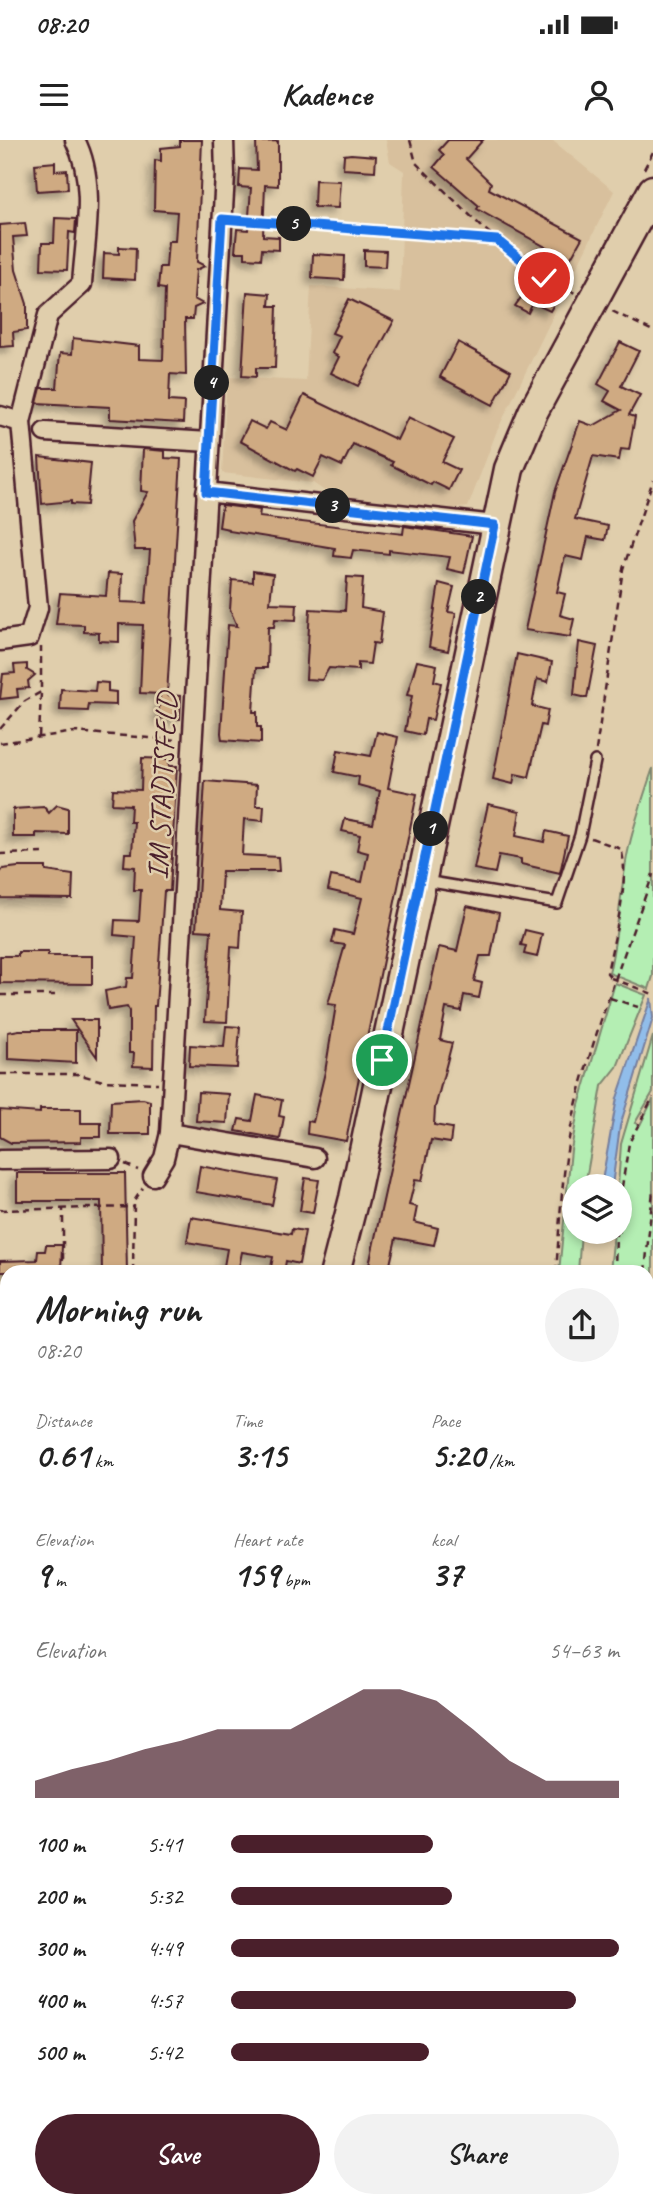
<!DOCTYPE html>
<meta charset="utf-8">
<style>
:root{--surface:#fff;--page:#f2f2f2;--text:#222;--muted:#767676;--accent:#4a1f2b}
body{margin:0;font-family:Caveat,sans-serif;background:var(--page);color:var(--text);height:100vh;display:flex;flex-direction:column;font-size:26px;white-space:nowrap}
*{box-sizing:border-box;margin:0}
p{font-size:23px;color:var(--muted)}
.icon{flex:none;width:38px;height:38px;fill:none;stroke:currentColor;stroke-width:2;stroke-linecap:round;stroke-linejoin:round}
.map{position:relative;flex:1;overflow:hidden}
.drawer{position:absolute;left:0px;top:1125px;width:654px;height:943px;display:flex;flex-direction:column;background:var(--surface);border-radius:21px 21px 0 0;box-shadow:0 4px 10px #0003}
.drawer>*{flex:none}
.tools{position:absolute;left:562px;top:1034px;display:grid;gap:14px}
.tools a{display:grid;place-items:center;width:70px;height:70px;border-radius:50%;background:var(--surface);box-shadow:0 4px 10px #0003;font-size:35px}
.pin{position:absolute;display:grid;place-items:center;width:60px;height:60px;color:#fff;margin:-30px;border:4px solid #fff;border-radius:50%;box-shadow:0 2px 7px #0007}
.km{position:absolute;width:35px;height:35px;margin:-18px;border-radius:50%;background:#222;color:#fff;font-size:19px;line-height:35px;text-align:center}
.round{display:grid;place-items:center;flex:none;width:74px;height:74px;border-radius:37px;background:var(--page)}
.headline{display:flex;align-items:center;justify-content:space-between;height:119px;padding:0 35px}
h1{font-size:38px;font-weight:600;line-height:52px}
.stats{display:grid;grid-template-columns:repeat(3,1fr);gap:10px;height:119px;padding:7px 35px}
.stats div{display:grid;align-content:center}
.stats b{font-size:35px;font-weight:600}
.stats small{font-size:19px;font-weight:400}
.stats p{font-size:19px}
.chart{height:196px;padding:14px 35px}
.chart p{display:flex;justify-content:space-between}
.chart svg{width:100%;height:126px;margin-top:7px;fill:var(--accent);opacity:.7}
.button{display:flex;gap:14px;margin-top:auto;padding:14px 35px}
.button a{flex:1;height:80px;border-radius:42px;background:var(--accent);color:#fff;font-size:28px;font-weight:600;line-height:80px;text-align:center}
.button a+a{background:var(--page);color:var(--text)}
ul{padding:0 35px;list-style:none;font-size:23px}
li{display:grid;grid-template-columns:112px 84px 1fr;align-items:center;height:52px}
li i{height:18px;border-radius:9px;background:var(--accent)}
.status{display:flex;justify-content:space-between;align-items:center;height:49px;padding:0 35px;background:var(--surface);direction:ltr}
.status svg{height:19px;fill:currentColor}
header{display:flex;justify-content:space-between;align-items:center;height:91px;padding:0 35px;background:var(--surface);font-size:32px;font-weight:600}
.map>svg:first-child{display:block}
.built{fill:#d8c09d}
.green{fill:#b4eeb3;stroke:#7f866f;stroke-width:2}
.water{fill:#91bdea;stroke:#757e9e;stroke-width:2}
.building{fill:#cfaa82;stroke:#4a1f2b;stroke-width:2;filter:url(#shadow)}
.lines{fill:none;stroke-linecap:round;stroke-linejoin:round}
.lane-casing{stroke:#4a1f2b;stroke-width:14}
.street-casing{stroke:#4a1f2b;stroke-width:23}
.primary-casing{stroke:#4a1f2b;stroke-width:33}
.path{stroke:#4a1f2b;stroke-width:2.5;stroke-dasharray:7 5;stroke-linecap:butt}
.lane{stroke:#e0ceac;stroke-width:9}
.street{stroke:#e0ceac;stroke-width:18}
.primary{stroke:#e0ceac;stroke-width:28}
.path-bridge{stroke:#4a1f2b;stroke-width:2.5;stroke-dasharray:7 5;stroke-linecap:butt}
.route-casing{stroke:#fff;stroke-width:14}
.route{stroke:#1a73e8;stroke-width:9}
.labels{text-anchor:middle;stroke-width:5;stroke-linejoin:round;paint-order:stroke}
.street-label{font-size:30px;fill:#4a1f2b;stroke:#e0ceac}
</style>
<div class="status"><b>08:20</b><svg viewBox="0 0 49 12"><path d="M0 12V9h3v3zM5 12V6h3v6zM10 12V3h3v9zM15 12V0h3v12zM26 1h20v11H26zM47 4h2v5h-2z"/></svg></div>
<header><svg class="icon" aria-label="menu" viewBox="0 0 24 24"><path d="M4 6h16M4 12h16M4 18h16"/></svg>Kadence<svg class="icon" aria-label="person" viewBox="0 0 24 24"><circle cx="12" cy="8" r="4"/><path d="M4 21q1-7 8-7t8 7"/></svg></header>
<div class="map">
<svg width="653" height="2068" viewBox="0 0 653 2068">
<defs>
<filter id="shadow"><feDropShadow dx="-5.5" dy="5.5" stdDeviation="3.5" flood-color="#0004"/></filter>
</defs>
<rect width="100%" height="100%" fill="#e0ceac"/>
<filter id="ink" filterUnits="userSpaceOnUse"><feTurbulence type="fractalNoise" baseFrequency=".0143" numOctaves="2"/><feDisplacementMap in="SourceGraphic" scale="14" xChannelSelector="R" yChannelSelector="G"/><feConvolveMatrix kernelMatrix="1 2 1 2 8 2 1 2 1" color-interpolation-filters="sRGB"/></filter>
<g filter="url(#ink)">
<g class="built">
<polygon points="386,0 552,0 614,51 496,293 468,367 453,369 329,354 313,343 222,333 227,237 306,241 311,146 400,152 404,31 390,22"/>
<polygon points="27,2062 348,2062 344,2068 27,2068"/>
</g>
<g class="green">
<path d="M653,628V836L649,849L609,833C618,794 620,755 627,716C633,686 643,657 653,628Z"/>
<polygon points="615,843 646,855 617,927 602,946 585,1046 574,1046 574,1092 581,1092 578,1132 559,1132 571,1010 579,965"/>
<polygon points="653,896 653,952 635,983 640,985 653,959 653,2068 584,2068 583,2062 648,2062 648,1132 610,1132 614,1092 620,1092 618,1046 621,1004"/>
<polygon points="7,1735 7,2062 13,2062 13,2068 0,2068 0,1755"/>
<polygon points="448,2063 448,2062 535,2062 535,2068 445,2068"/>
</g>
<polygon class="water" points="651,858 653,878 620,986 612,1046 601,1046 617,958"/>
<g class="building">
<polygon points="180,0 202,0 197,122 205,126 196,130 194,159 203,164 194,168 193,179 185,179 186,235 170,234 169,261 184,262 183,283 110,279 110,267 37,263 41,248 57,248 60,213 72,214 73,198 139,206 139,219 163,220 165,149 158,148 160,127 166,127 168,101 175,101 177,72 154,70 155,20 161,21 161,8 180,6"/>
<polygon points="448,0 483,0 466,19 491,43 489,49 582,98 554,148 560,154 550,171 533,163 528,173 515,166 535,138 542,142 558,114 477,69 479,66 434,27 444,15 439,10"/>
<polygon points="278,1 278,46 265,45 263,96 279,97 279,110 262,109 261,119 245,118 245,112 235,112 237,89 248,90 251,48 239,47 240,29 257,30 256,2"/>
<polygon points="351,14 376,16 375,31 343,29 344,15"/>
<polygon points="55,22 55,31 67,30 68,49 37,51 35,24"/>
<polygon points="315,40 340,41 338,68 314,67"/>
<polygon points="55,78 76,79 75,93 69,92 67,130 41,129 42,103 54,103"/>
<polygon points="25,83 27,96 13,97 16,130 27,164 27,190 13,192 14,206 0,207 0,85"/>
<polygon points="119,107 136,108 135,140 103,138 104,113 119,114"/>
<polygon points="364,110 386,111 385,127 364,126"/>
<polygon points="313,114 345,116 344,140 312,138"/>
<polygon points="247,152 270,154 269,166 277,166 275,228 256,228 256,237 242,236"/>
<polygon points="349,159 394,181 358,246 331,233 339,217 332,213 340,196 332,193"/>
<polygon points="458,202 511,231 493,265 440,237"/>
<polygon points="620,202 639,211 621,246 640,255 629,275 635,277 629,310 621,309 619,320 593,316 575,379 608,386 605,400 588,397 583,420 565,416 557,452 565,454 560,475 574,479 570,497 525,490 555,352 580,281 593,286 621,270 604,261 610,251 598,244"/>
<polygon points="304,255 397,300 408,277 454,299 442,322 459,330 449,350 433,342 431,345 391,325 393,322 353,304 342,326 323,317 313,337 297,329 295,331 240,301 250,281 266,289 270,282 287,290"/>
<polygon points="143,309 165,311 165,318 181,319 167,555 181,556 180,579 158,578 160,554 140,553 143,485 119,484 119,502 99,501 99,493 84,492 84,485 56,484 60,453 106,456 108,433 122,434 121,462 146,463 150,410 135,410 132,381 148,352 141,351"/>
<polygon points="39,317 91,323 87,365 71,364 71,361 42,364"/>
<polygon points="222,365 260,370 259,377 403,394 404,386 472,396 464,433 447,429 450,417 389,410 389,414 353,410 351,418 334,416 335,408 229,391 229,389 219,387"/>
<polygon points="253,431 273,434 270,463 297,464 296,480 275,479 274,487 268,487 267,528 256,528 253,572 257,572 257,587 261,587 261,603 222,600 221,593 228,485 237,486 230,470 232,440 253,442"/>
<polygon points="347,437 363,438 361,468 383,472 379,504 373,503 370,524 358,523 358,530 329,528 322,540 306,539 310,469 345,471"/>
<polygon points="439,443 454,447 448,472 456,473 448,511 429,507"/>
<polygon points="579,502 597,506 587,558 574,555"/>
<polygon points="517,514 552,522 548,542 537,539 532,566 548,570 545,586 541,585 529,637 515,634 513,644 493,639"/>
<polygon points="417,521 437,525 434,541 441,543 433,580 426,579 423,595 405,591 412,556 407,555"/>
<polygon points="27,524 27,530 35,535 28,541 29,548 17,549 18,557 0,559 3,534 15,533 14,525"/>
<polygon points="96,542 108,543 108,551 116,552 116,565 89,564 88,571 60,570 61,549 95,551"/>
<polygon points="377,592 398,597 388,648 417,654 346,1001 307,994 308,981 313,982 325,932 336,865 328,864 345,805 332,803 335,790 353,794 362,758 328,750 331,736 362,742 368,713 357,710 360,695 342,691 345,679 373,684 380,651 358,645 359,637 334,632 338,610 371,616"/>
<polygon points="142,618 169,619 169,626 177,626 170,751 164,751 156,866 154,866 153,927 133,926 134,913 129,913 129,871 127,867 108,870 105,851 126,847 127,838 133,838 136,797 114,795 115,780 139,781 141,750 134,750 135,727 124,726 125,713 132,713 134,682 130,682 131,665 112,664 113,649 141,650"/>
<polygon points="205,641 257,645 256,666 264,666 263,681 244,679 242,715 278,717 279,731 222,731 220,770 242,772 240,808 231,807 227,882 205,881 211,791 196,790"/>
<polygon points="488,664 520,671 516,696 544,702 546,691 568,696 560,733 521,724 521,719 499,715 495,733 474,729"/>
<polygon points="57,665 68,668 68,694 36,693 36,697 13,697 13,669 44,667 49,673"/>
<polygon points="18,727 46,727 46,731 73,735 72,759 0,758 0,733 3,729"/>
<polygon points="467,766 499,773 491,816 480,816 474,841 482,843 479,858 464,855 461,871 446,868 440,900 452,903 435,968 434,985 452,988 451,996 450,1003 431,1000 422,1041 415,1040 409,1065 417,1067 414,1082 438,1088 434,1105 396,1098 389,1129 369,1125 439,807 457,811"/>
<polygon points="525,790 542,794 537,817 524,814 526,806 521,805"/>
<polygon points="18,812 48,812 48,816 92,816 92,844 0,843 0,816 18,816"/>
<polygon points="71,880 97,880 97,917"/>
<polygon points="226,886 240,887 237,928 189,926 190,905 224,907"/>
<polygon points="19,890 76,890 76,923 8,919 8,892"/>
<polygon points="198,952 229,954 227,983 196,981"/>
<polygon points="257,955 282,960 279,976 284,977 280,999 236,991 239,979 252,981"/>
<polygon points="143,959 150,961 150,994 110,994 111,961"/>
<polygon points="40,969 81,969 81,983 101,983 101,997 81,997 81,1002 11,1003 0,997 0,970 40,973"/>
<polygon points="200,1026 277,1040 272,1065 196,1052"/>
<polygon points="17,1033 125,1033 127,1132 102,1132 101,1061 17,1061"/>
<polygon points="305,1038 319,1040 313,1073 300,1071"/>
<polygon points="191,1077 291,1094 292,1089 305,1091 299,1124 286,1121 284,1132 270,1132 273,1117 242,1112 238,1132 223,1132 227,1109 187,1102"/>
<polygon points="46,1105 62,1105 61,1132 0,1132 0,1121 37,1120 38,1111 45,1111"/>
</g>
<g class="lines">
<g class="lane-casing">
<polyline id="lane" points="425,741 557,763 580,695 595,621"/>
</g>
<g class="street-casing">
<g id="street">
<polyline points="224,0 225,35 170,993 315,1018"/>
<polyline points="0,276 21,282"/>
<polyline points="45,292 209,302"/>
<polyline points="206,352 495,385"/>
<path d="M0,501L29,497L38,468L21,282L48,175L82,144C85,98 97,42 75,0"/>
<polyline points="0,1020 111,1019"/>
<polyline points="153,1036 164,1018 170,993"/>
<polyline points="0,1290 7,1287"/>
<polyline points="648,1910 653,1915"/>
<polyline points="568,2062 568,2068"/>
</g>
</g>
<g class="primary-casing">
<g id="primary">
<polyline points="335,1132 354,1058 509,329 533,272 653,50"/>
<polyline points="27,2068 27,2062"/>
</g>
</g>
<g class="path">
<polyline points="410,0 416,23 481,86 544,138"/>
<polyline points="644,29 653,12"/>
<polyline points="239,80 497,100"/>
<polyline points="557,145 575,153"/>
<polyline points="612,171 653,191"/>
<polyline points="0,589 25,561 41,552 41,507"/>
<polyline points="39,597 41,552"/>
<polyline points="0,603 75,592 176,600"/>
<polyline points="596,610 623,429 653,340"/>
<path d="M591,698L621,709C631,741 613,800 607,833L611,838"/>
<polyline points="0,714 45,713"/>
<polyline points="0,855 60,855"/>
<polyline points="610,858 638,867"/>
<polyline points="0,934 77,934 103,941 158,943"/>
<polyline points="125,1024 138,1030"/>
<polyline points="620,1059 629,1003 653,957"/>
<polyline points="0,1070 133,1067"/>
<polyline points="63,1132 63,1069"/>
<polyline points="133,1132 134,1061 143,1048"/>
<path d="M556,1132C560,1081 562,1028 573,978C592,895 625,814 653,734"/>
<polyline points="615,1132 616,1092"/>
<polyline points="645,1132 653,1050"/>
<polyline points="0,1161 7,1161"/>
<polyline points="0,1327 7,1331"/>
<polyline points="0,1466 7,1469"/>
<polyline points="0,1589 7,1592"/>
<polyline points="0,1726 7,1707"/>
<polyline points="648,1772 653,1769"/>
<polyline points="388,2068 391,2062"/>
<polyline points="485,2068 487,2062"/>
</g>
<use href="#lane" class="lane"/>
<use href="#street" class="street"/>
<use href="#primary" class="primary"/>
<polyline class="path-bridge" points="611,838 653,854"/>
</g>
</g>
<g class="lines" filter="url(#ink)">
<g class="route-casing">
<polyline id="route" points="382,920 495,385 206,352 222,79 497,100 544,138"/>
</g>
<use href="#route" class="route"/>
</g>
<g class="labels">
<g class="street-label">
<text transform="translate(162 646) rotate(-87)" y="10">IM STADTSFELD</text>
</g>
</g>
</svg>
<div class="tools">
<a><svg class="icon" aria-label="layers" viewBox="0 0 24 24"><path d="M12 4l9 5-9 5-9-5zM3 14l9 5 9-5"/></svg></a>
</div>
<div class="pin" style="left:382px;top:920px;background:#1e9e55"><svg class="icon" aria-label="arrive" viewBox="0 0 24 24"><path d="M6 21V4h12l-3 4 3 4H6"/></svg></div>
<div class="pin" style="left:544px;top:138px;background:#d93025"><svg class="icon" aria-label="check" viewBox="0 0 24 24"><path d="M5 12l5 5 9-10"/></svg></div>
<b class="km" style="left:431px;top:689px">1</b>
<b class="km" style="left:479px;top:457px">2</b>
<b class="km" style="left:333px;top:366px">3</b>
<b class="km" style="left:212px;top:243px">4</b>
<b class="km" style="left:294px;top:84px">5</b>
<section class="drawer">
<div class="headline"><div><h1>Morning run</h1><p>08:20</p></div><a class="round"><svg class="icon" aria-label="share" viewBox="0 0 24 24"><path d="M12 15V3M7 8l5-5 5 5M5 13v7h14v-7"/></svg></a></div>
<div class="stats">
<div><p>Distance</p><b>0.61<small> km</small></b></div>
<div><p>Time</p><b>3:15</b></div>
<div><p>Pace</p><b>5:20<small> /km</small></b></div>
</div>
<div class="stats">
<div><p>Elevation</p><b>9<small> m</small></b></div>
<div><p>Heart rate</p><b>159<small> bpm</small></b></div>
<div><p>kcal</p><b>37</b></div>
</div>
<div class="chart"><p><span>Elevation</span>54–63 m</p>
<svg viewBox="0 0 160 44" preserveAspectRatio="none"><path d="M0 44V38L10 34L20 31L30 27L40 24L50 20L60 20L70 20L80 13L90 6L100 6L110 10L120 20L130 31L140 38L150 38L160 38V44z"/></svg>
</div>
<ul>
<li><b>100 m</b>5:41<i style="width:52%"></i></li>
<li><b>200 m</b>5:32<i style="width:57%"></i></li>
<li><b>300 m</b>4:49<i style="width:100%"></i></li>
<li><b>400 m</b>4:57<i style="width:89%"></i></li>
<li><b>500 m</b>5:42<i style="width:51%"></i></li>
</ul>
<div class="button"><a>Save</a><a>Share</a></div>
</section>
</div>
